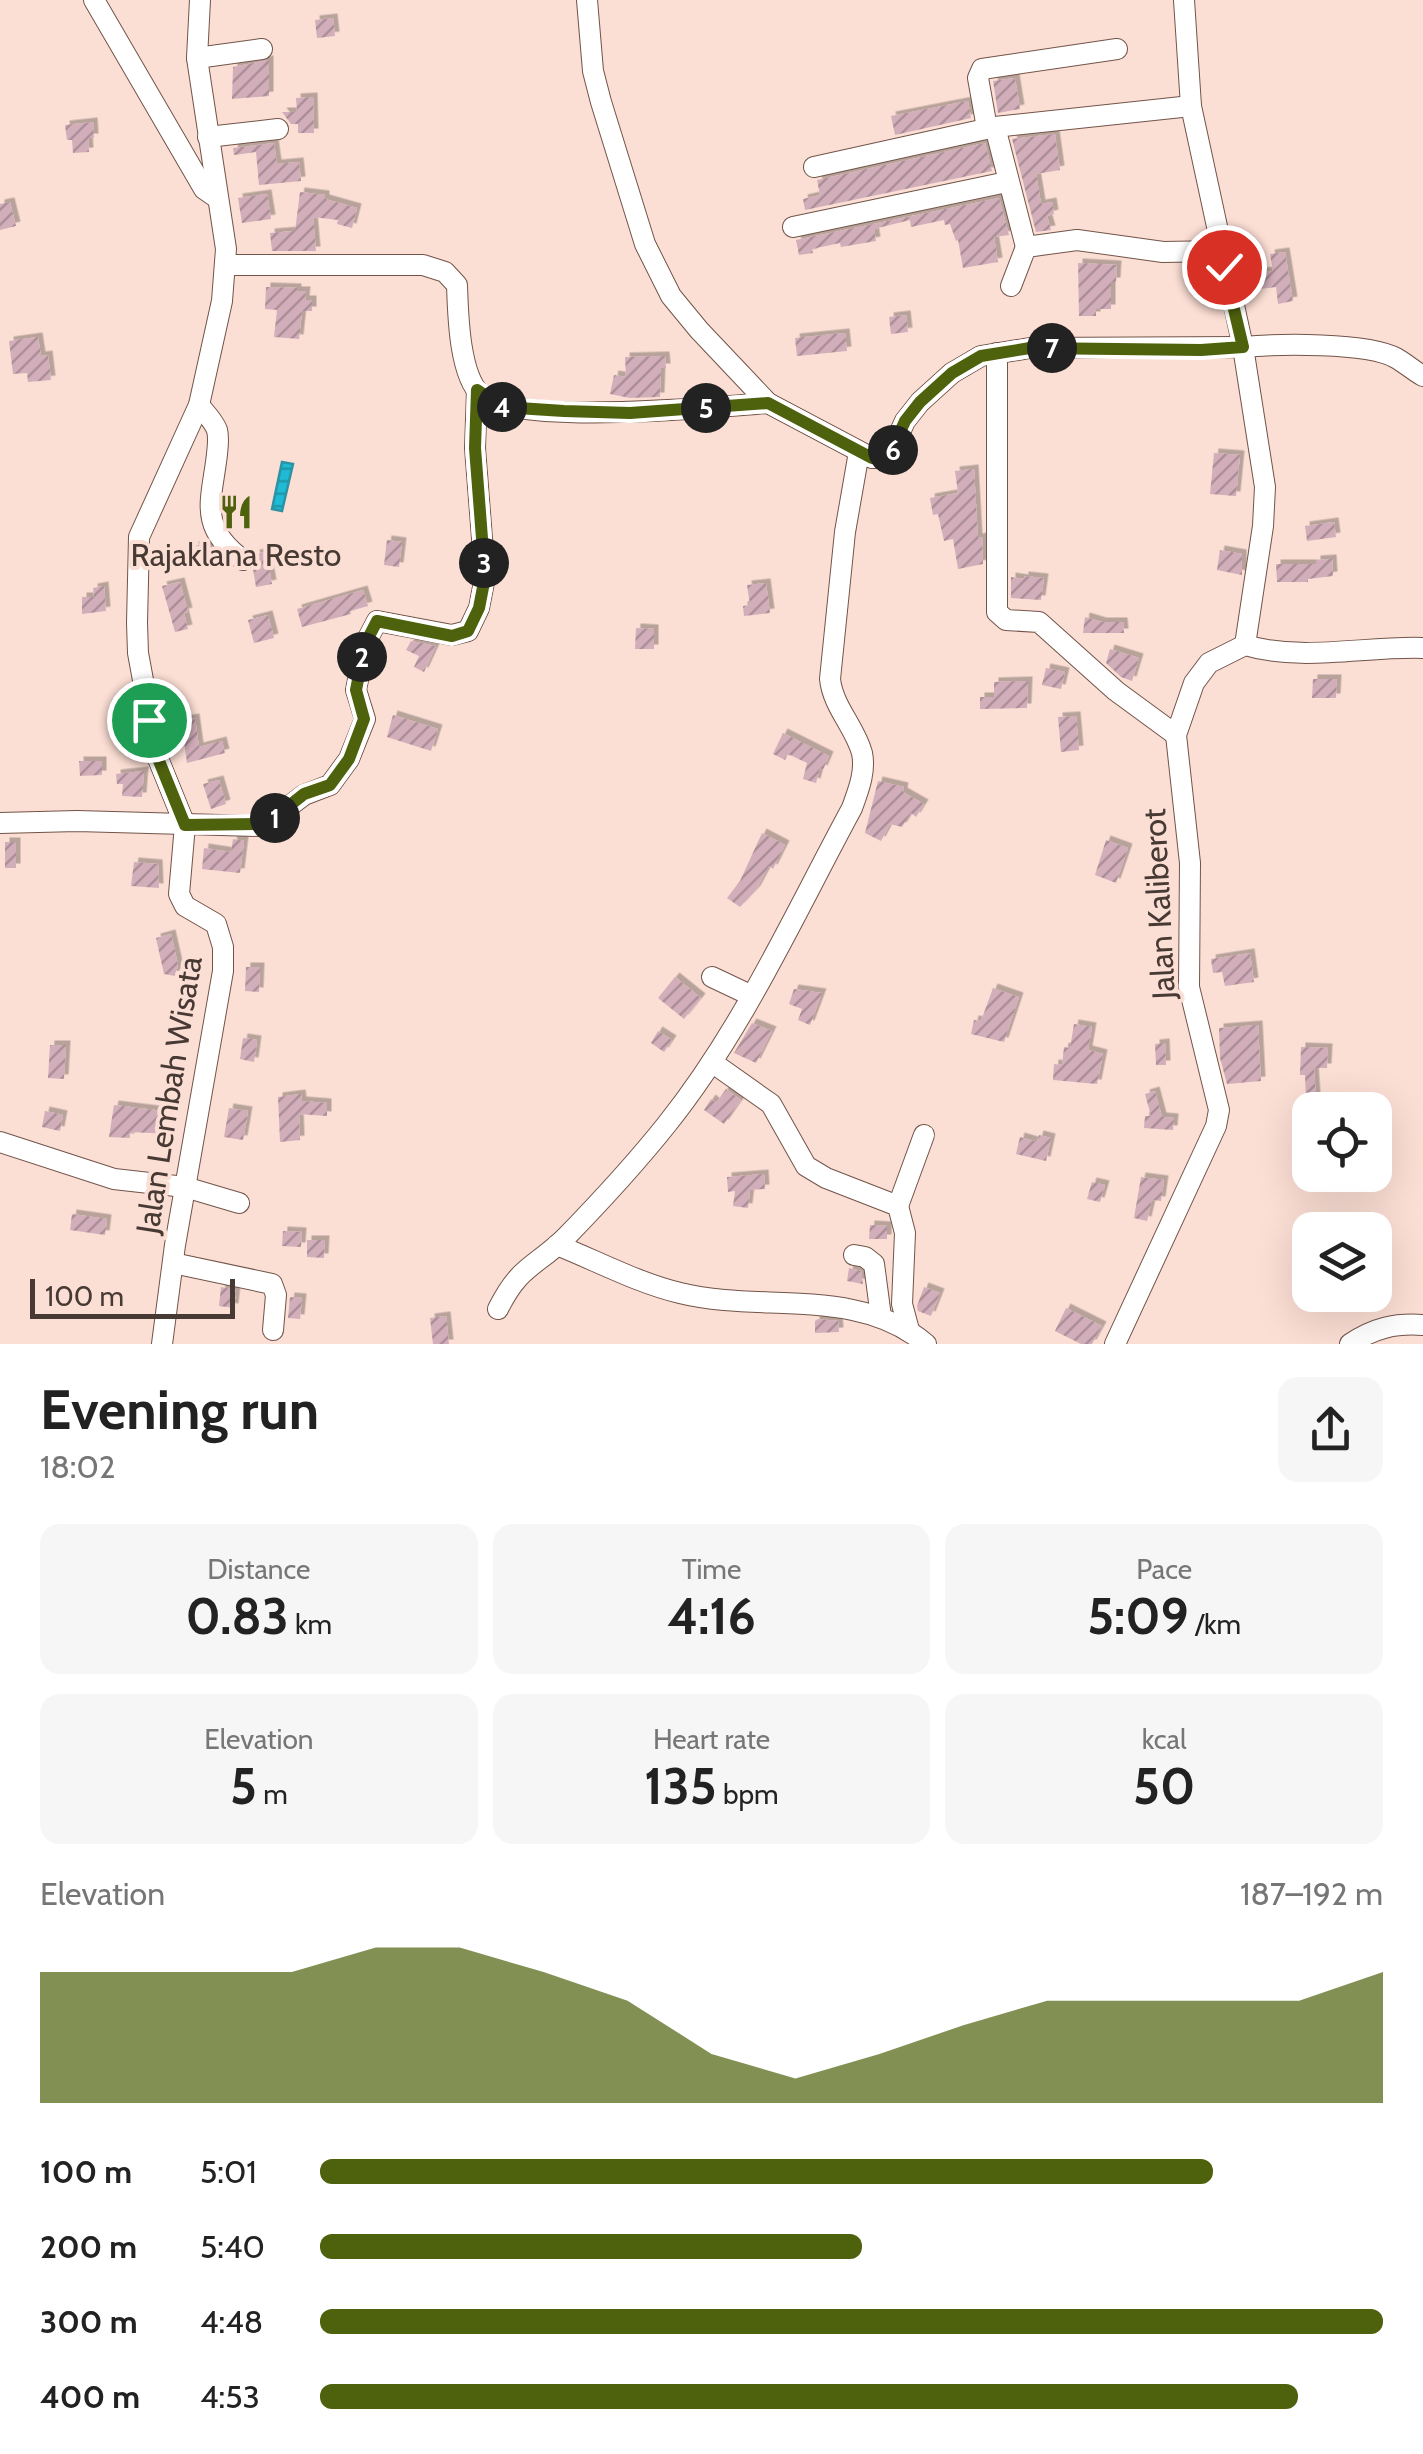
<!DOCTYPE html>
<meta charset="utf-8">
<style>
:root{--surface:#fff;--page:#f6f6f6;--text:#222;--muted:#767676;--accent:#4e620d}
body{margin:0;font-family:Cabin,sans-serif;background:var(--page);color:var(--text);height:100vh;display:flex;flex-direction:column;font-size:38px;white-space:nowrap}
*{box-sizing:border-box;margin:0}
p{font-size:32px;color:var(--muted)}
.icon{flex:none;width:55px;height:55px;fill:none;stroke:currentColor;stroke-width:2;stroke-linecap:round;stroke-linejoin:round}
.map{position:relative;height:1344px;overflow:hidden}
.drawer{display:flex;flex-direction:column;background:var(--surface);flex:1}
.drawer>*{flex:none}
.buttons{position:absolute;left:1292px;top:1092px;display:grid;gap:20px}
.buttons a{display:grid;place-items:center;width:100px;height:100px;border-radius:20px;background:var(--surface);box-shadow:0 10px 40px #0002;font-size:50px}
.scale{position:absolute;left:30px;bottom:25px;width:205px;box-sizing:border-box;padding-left:10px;border:5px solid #473933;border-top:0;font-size:28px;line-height:35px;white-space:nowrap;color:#473933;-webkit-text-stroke:8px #fbded4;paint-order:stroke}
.pin{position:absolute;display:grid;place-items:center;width:85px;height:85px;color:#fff;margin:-42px;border:5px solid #fff;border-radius:50%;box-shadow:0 2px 10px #0007}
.km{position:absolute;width:50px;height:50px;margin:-25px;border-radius:50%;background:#222;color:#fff;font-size:28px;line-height:50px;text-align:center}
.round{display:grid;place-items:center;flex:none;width:105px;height:105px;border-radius:20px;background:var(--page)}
.headline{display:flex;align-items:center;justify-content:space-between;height:170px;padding:0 40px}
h1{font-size:55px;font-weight:700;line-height:75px}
.stats{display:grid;grid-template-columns:repeat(3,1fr);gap:15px;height:170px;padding:10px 40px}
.stats div{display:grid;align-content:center;border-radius:20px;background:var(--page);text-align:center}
.stats b{font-size:50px;font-weight:700}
.stats small{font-size:28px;font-weight:400}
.stats p{font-size:28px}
.chart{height:280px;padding:20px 40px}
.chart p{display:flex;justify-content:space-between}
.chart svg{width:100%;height:180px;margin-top:10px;fill:var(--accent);opacity:.7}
ul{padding:0 40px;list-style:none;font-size:32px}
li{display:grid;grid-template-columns:160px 120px 1fr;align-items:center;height:75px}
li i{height:25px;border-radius:12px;background:var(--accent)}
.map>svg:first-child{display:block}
.water{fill:url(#water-rules);stroke:#2b93a4;stroke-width:2.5}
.building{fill:url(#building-hatch);filter:url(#shadow)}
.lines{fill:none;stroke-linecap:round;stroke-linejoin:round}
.minor-casing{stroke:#725449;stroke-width:22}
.minor{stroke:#fff;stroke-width:20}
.route-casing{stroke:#fff;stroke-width:20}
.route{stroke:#4e620d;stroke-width:12}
.labels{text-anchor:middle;stroke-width:8;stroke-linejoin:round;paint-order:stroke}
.poi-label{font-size:32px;fill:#473933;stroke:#fbded4}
.street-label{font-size:32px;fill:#473933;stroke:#fbded4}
</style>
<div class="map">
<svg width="1423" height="1344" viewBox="0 0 1423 1344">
<defs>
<pattern id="water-rules" width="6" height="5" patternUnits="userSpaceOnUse" patternTransform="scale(2.5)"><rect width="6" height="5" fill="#1fbad5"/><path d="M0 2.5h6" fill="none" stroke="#1d98ad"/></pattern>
<pattern id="building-hatch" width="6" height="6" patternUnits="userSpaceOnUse" patternTransform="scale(2.5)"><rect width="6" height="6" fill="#d2aeba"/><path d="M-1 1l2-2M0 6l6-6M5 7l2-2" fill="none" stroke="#ac8f98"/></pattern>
<filter id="shadow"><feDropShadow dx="4.5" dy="-4.5" stdDeviation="0" flood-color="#0004"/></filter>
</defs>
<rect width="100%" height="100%" fill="#fbded4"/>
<polygon class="water" points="282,462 293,464 282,511 272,509"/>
<g class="building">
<polygon points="333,18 335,36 317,38 315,20"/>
<polygon points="269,60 269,96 232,99 233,67"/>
<polygon points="1015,78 1020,109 998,113 993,81"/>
<polygon points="313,97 314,133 298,133 298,124 291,124 282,112 297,112 296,98"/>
<polygon points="968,101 971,118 895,135 891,116"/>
<polygon points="93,122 94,138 88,138 89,152 73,153 72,140 67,140 65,125"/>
<polygon points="1055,134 1060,170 1036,174 1041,204 1052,202 1054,214 1047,216 1051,230 1036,232 1012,139"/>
<polygon points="274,143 277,164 299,162 301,181 259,185 256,152 234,155 233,148"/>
<polygon points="985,143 992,171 805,210 803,199 820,195 817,180"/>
<polygon points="300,192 325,195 325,199 357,208 352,228 337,224 338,220 313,217 316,251 272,251 270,233 295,231"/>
<polygon points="267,194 271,219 242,223 238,198"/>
<polygon points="999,198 1009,235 994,237 998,262 963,268 958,240 956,241 950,224 945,225 944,220 911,227 910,220 874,229 876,241 841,247 840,243 812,249 813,253 799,255 796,240"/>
<polygon points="10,202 16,226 0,230 0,204"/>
<polygon points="1285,252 1293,301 1278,304 1276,287 1260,289 1259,272 1273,271 1270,254"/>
<polygon points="1078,263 1117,265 1116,282 1111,282 1111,309 1096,309 1096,316 1079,316"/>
<polygon points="266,287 297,288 297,291 306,291 305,300 312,300 312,311 302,311 299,339 274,337 277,310 265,309"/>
<polygon points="906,315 908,332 891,334 889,317"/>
<polygon points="845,333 847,351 797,356 795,338"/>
<polygon points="38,337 41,356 48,355 51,380 28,382 27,373 13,374 9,341"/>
<polygon points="665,356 666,368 661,368 660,397 630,398 610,394 614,375 626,377 625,357"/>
<polygon points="1214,453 1240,455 1236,496 1210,494"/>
<polygon points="974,469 978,538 982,537 983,564 958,569 953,539 944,541 938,514 933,515 930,498 958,493 955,471"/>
<polygon points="1334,522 1336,537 1307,541 1305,526"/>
<polygon points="387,540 402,542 399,567 384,565"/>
<polygon points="208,543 216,554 197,558 194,546"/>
<polygon points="1220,550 1242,554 1242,575 1217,570"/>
<polygon points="266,552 272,584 256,587 253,569 257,562 255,554"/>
<polygon points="1332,559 1333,576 1308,579 1308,582 1277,582 1276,564 1316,564 1316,560"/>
<polygon points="1024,576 1044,578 1041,600 1011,598 1011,577 1024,579"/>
<polygon points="180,582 188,612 184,613 188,629 175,632 162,586"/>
<polygon points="766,583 770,613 744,616 743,606 750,605 747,585"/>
<polygon points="104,586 106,611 82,614 82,597 94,597 93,588"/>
<polygon points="363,590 368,606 350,611 351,614 302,627 297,609"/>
<polygon points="268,615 274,638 254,643 248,620"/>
<polygon points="1085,617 1102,622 1123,622 1124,633 1083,633"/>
<polygon points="636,628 654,629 654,649 635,649"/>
<polygon points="411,641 436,646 424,672 414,667 419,656 406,650"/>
<polygon points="1110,649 1139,658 1132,681 1121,677 1106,663"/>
<polygon points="1046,668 1065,672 1061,689 1042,685"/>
<polygon points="1313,679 1337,679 1336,698 1312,698"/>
<polygon points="1028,681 1027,708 980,709 980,697 994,697 994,682"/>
<polygon points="393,715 438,729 431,751 387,737"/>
<polygon points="1076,716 1079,750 1061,752 1058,717"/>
<polygon points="195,718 199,747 222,741 225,753 187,763 181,720"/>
<polygon points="783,733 829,756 823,770 820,768 816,783 803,779 807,763 788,754 785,760 773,754"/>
<polygon points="79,761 102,761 102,775 80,776"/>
<polygon points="144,771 142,797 122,796 123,784 117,784 116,774"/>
<polygon points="219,780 226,804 211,809 203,784"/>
<polygon points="878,781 904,787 903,792 924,804 916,817 911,813 902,827 890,824 881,841 865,833"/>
<polygon points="762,833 785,845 773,869 769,866 756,890 740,907 727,898 740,881"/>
<polygon points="233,839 244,841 240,873 202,869 204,848 231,852"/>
<polygon points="1106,840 1128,848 1116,883 1095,875"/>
<rect x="5" y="842" width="11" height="26"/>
<polygon points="134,862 158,864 159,888 131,886"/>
<polygon points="171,934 178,965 175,976 164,974 156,938"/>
<polygon points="1250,953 1254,982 1225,986 1222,972 1213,973 1211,959"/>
<polygon points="246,967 260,967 259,992 245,991"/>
<polygon points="675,977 701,998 684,1019 658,998"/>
<polygon points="993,988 1019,997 1004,1042 971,1034 974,1020 981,1021"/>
<polygon points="794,989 822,993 810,1025 798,1020 802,1009 789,1004"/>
<polygon points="752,1023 772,1031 756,1063 734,1053"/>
<polygon points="1074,1024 1092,1027 1088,1050 1103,1054 1097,1084 1053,1080 1054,1064 1062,1065 1064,1047 1070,1048"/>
<polygon points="1258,1025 1261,1081 1227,1084 1220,1058 1219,1028"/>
<polygon points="658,1031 672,1040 664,1052 651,1043"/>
<polygon points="243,1038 257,1040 254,1062 240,1059"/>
<polygon points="1165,1043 1166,1065 1156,1065 1155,1044"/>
<polygon points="50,1045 66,1045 64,1079 48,1078"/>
<polygon points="1301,1047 1328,1048 1327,1068 1314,1068 1316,1098 1306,1099 1305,1075 1300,1075"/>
<polygon points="726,1089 741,1100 724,1124 704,1110 711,1099 716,1103"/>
<polygon points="1155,1091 1162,1117 1174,1118 1173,1130 1144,1128 1145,1116 1151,1116 1145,1094"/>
<polygon points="301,1094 302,1101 327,1103 327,1116 299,1114 300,1140 280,1142 278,1097"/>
<polygon points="114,1105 163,1111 161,1123 171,1124 170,1134 130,1132 130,1138 109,1137"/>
<polygon points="229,1108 248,1111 243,1140 224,1137"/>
<polygon points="45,1111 63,1115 60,1131 42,1127"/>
<polygon points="1039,1135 1051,1138 1046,1161 1016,1154 1020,1137 1037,1142"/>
<polygon points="764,1174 765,1189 750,1190 748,1208 733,1206 735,1191 728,1192 727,1177"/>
<polygon points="1141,1177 1164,1180 1161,1201 1152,1200 1147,1221 1134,1218"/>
<polygon points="1092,1182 1105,1185 1100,1202 1087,1199"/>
<polygon points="72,1214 107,1219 105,1235 70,1230"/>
<polygon points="870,1225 887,1226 887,1239 869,1239"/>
<polygon points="283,1231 302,1232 301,1247 282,1246"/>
<polygon points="307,1240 325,1240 324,1258 307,1257"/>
<polygon points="849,1268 861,1271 863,1284 847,1281"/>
<polygon points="221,1287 236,1290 234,1308 219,1306"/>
<polygon points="924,1287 940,1293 931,1316 918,1311 917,1306"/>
<polygon points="290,1297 302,1298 300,1319 288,1318"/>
<polygon points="1066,1308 1102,1326 1092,1344 1081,1344 1055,1331"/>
<polygon points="446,1316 449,1344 433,1344 430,1318"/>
<polygon points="818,1319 838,1321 839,1332 815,1333 815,1321"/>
</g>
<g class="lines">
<g class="minor-casing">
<g id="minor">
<polyline points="94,0 204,189 217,198"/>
<polyline points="587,0 593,71 601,102 645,244 671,296 699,330 768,403 872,458 883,458 891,452 905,421 920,402 952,373 981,356 1030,348 1243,347 1265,487 1263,526 1245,645"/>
<path d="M1184,0L1191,106L1243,347C1277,344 1367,342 1396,358C1405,363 1414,371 1423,376"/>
<polyline points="197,58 262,49"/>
<polyline points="995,127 1026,247"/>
<polyline points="987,128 978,78 982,69 1117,49"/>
<polyline points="208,137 278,129"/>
<polyline points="814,167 995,127 1191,106"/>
<polyline points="793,227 1007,182"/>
<path d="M225,265H423L445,272L457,285C458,313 459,375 481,395C514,426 717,407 768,403"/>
<polyline points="1011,286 1026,247 1077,240 1163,252 1221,251"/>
<polyline points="997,353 997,612 1006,620 1039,622 1116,691 1176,735"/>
<path d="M199,405C205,413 213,420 217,430C219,438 218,445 217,454C212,500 197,526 243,560"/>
<polyline points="0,823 77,821 259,826 266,824 304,795 330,785 349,759 365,719 356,690 365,644 377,621 452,635 468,631 479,608 485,577 475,448 477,391"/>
<polyline points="712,977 750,995"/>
<polyline points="713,1063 771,1104 806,1166 826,1178 898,1206 905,1233 902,1304 909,1330"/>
<polyline points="0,1142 114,1179 185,1187 239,1203"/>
<polyline points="898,1206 924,1135"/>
<path d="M557,1245C597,1261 638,1283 680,1293C760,1313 858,1286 926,1344"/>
<polyline points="854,1255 865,1257 874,1264 881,1317"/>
<polyline points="173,1263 272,1284 276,1295 273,1330"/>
<path d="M498,1309C520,1265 534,1268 565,1238C600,1202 636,1163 667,1124C743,1029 794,915 852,808C858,791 866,772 862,753C855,727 833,707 830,679L845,532L859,452"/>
<polyline points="162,1344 175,1245 223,971 223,947 216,924 185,906 179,894 185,825 157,756 138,653 137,623 139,537 199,405 222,301 226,249 197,58 200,0"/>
<path d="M1115,1344L1216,1126L1219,1110L1189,987L1190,863L1176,735L1194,683L1209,663L1245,645C1301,662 1365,646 1423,648"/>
<path d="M1350,1344C1374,1328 1395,1323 1423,1325"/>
</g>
</g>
<use href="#minor" class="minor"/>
</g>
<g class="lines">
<g class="route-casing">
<polyline id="route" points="149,720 157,756 185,825 266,824 304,794 330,785 349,759 364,719 356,690 365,644 377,621 452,636 468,631 479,608 485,577 475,448 477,390 502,407 564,411 630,413 768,403 872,458 883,458 891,452 905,421 920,402 952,373 981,356 1030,348 1201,350 1243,347 1224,267"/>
</g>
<use href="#route" class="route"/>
</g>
<defs>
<g id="restaurant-bare" transform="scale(2.7)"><path d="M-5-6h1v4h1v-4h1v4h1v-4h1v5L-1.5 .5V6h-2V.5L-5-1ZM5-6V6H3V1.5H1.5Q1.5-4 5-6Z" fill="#4e620d" stroke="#fbded4" stroke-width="2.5" paint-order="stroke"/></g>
</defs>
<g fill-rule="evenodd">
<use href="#restaurant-bare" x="236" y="512"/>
</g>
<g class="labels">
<g class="poi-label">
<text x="236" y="566">Rajaklana Resto</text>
</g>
<g class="street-label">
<text transform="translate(1159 904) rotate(-93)" y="11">Jalan Kaliberot</text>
<text transform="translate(169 1095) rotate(-81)" y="11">Jalan Lembah Wisata</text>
</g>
</g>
</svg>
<div class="buttons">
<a><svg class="icon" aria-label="locate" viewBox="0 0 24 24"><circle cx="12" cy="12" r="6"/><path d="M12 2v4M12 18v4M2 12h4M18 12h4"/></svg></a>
<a><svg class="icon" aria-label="layers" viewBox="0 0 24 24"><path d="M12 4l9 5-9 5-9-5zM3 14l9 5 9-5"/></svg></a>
</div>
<div class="scale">100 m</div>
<div class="pin" style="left:149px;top:720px;background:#1e9e55"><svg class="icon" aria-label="arrive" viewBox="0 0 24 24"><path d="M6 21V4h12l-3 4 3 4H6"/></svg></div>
<div class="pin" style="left:1224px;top:267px;background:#d93025"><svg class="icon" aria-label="check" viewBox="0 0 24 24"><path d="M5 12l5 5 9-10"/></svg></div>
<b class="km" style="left:275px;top:818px">1</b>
<b class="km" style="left:362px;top:657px">2</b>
<b class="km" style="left:484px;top:563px">3</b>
<b class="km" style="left:502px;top:407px">4</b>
<b class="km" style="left:706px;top:408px">5</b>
<b class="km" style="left:893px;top:450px">6</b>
<b class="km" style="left:1052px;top:348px">7</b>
</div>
<section class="drawer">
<div class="headline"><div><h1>Evening run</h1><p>18:02</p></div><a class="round"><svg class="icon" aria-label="share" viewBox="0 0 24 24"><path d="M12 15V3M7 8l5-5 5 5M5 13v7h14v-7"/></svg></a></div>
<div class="stats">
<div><p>Distance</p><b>0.83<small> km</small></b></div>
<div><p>Time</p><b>4:16</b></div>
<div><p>Pace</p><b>5:09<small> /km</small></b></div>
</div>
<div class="stats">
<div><p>Elevation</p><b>5<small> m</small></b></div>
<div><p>Heart rate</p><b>135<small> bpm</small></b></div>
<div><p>kcal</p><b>50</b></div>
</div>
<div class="chart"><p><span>Elevation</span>187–192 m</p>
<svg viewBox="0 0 160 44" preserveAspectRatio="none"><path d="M0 44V12L10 12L20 12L30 12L40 6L50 6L60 12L70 19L80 32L90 38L100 32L110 25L120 19L130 19L140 19L150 19L160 12V44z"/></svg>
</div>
<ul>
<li><b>100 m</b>5:01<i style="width:84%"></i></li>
<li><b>200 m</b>5:40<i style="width:51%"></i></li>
<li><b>300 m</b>4:48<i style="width:100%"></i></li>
<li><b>400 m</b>4:53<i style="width:92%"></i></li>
</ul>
</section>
